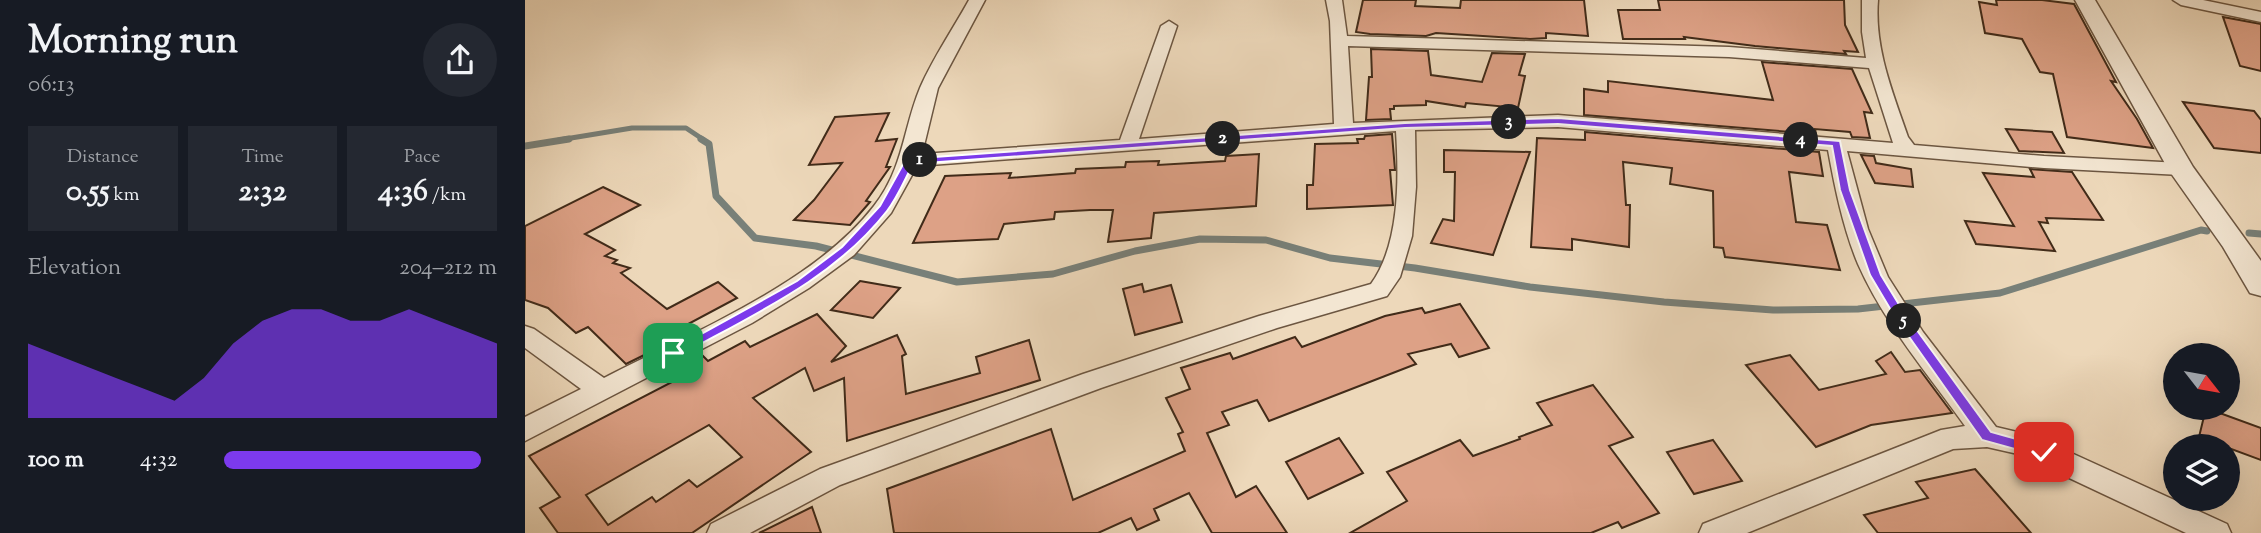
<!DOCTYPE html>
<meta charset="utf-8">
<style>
:root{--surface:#171b24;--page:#242831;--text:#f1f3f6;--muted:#9ea1a6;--accent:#7c3aed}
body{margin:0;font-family:"Sorts Mill Goudy",serif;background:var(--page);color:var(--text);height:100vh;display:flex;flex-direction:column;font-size:26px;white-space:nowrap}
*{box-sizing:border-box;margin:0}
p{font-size:23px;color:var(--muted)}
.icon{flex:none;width:38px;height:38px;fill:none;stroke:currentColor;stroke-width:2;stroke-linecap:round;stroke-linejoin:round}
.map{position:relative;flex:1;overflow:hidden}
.drawer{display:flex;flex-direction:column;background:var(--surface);width:525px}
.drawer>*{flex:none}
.needle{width:46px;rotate:121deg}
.tools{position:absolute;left:1638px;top:343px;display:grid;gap:14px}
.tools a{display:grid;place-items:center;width:77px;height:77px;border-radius:50%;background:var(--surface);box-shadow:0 7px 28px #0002;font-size:35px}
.pin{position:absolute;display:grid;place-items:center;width:60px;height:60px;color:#fff;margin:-30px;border-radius:14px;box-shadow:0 4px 10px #0006}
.km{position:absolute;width:35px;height:35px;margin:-18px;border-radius:50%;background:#222;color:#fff;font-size:19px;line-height:35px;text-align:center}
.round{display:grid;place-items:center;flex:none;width:74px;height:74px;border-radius:37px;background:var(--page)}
.headline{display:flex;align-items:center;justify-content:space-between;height:119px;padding:0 28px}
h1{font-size:38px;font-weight:700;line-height:52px}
.metrics{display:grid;grid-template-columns:repeat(3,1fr);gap:10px;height:119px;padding:7px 28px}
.metrics div{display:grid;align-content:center;border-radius:0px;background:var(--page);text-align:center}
.metrics b{font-size:30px;font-weight:700}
.metrics small{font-size:19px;font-weight:400}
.metrics p{font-size:19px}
.chart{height:196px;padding:14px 28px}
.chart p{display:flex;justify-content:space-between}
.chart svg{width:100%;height:126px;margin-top:7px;fill:var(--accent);opacity:.7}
ul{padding:0 28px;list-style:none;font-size:23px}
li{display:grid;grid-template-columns:112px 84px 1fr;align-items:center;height:52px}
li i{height:18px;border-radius:9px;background:var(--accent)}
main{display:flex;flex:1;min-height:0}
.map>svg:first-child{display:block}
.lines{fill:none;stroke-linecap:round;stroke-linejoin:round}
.stream-far1{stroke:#788079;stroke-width:5}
.stream{stroke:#788079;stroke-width:7}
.building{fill:#dda186;stroke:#412b19;stroke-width:2;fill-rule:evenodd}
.minor-casing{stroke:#6c5641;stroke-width:3}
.tertiary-casing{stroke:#6c5641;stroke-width:3}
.minor{fill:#f3e6d2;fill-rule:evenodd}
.tertiary{fill:#f3e6d2;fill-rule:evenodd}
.route{fill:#7c3aed;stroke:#fff;stroke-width:2}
</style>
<main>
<section class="drawer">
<div class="headline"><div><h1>Morning run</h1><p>06:13</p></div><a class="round"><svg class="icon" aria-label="share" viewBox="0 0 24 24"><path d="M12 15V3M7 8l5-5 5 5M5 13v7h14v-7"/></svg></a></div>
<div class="metrics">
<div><p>Distance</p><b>0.55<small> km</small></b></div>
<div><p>Time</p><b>2:32</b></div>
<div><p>Pace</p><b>4:36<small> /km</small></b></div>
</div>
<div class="chart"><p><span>Elevation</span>204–212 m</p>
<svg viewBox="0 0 160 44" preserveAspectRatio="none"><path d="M0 44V18L10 22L20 26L30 30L40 34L50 38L60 30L70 18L80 10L90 6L100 6L110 10L120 10L130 6L140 10L150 14L160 18V44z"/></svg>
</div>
<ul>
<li><b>100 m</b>4:32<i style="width:94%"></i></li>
</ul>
</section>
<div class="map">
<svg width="1736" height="533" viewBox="0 0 1736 533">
<rect width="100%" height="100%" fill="#edd8ba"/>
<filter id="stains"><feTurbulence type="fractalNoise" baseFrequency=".00286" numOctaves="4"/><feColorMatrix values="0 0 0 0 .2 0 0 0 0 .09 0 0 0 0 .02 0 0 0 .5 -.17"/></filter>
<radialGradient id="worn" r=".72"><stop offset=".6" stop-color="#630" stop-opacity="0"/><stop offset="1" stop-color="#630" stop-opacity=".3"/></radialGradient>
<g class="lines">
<polyline class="stream-far1" points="34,140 107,128 161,128 179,140"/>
<g class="stream">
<polyline points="176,139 184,144 191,196 230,238 291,246 432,282 528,274 610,251 675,239 741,240 805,258 890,268 1005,287 1139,302 1248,310 1333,309 1475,293 1676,230 1682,231"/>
<polyline points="0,146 44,139"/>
<polyline points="1724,233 1736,234"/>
</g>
</g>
<g class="building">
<polygon points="838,0 891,0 890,6 935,8 936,0 1059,0 1063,36 1021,33 1021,38 1005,39 911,33 901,36 845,34 831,32"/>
<polygon points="1133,0 1319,0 1320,25 1333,52 1319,51 1321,54 1230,46 1159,37 1160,39 1098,39 1093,10 1135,10"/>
<polygon points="1471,0 1517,0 1549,4 1591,82 1586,81 1612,119 1628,148 1542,137 1528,74 1515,72 1497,39 1460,33 1454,2 1472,5"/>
<polygon points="1698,17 1736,24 1736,71 1715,66"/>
<polygon points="846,49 903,51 906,75 957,82 967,53 1000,54 994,75 1000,76 993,108 941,103 940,107 901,101 901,105 869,106 869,109 865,109 866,119 841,120 844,77 847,77"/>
<polygon points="1237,62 1327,69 1347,113 1339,112 1345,138 1327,137 1325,132 1290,129 1291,134 1059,115 1059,89 1083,92 1083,81 1248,100"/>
<polygon points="1658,102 1729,111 1736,120 1736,153 1689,148"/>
<polygon points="364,113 351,141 372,139 361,167 365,167 341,201 345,202 325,225 269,220 289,200 317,163 284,165 310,117"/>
<polygon points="1481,129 1527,132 1539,153 1494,151"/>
<polygon points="1060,132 1294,152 1298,176 1264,172 1271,222 1302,225 1315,270 1200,257 1198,248 1189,247 1188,191 1145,184 1147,168 1098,162 1101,205 1105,205 1104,247 1047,239 1047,250 1006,247 1012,138 1060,140"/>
<polygon points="867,134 870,170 865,170 868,205 782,209 782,185 788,185 790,144 833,143 832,139 839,139 840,136"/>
<polygon points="919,150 1005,152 968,255 906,243 918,219 929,221 930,172 919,172"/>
<polygon points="734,154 731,206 629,213 626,238 583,242 588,210 565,210 530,212 529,219 479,224 473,239 388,243 420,176 486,173 484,178 550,173 551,169 600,167 601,162 634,161 633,165 700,161 701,156"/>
<polygon points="1336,155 1349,156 1351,163 1386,169 1388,187 1350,183"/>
<polygon points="1505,169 1547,172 1578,220 1521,218 1523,223 1514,222 1530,251 1451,244 1440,221 1489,226 1458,173 1509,177"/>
<polygon points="78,187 115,205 60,234 90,250 80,256 92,260 88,263 105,268 96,273 142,309 193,282 212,298 150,331 156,337 101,364 63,327 51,333 23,308 0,300 0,226"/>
<polygon points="335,281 375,288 348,318 306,310"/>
<polygon points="617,284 619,292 646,285 657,322 610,335 598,289"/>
<polygon points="935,304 964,348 934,357 926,344 883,354 891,364 744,421 732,400 697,412 704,425 682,433 711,497 731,486 762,533 687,533 664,493 629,509 634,520 612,530 606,518 573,533 369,533 362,489 526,429 548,500 660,451 653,434 658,432 641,398 665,389 656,368 705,353 708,359 770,337 777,347 860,316 897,308 900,313"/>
<path d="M292,314L321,346L306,362L372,335L381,354L377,356L381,394L455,373L451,357L504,340L515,380L322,441L319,378L289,391L280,368L228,398L286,452L167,533H33L15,508L35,497L4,456L149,381L140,371L175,353L183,361L220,341L225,347ZM184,425L217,457L172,487L164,480L131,502L127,497L83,525L61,495Z"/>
<polygon points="1366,352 1380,372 1395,370 1427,413 1346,425 1291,447 1221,365 1265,355 1294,390 1361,374 1351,361"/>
<polygon points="1068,385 1108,437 1084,446 1134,513 1097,528 1093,522 1066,533 825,533 882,501 862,472 935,440 948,456 995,439 994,437 1027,425 1012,403"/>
<polygon points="1681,408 1736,428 1736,460 1674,437"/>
<polygon points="814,438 838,473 783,499 761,462"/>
<polygon points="1188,440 1217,481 1169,494 1142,452"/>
<polygon points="1450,469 1506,533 1353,533 1339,515 1403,498 1391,482"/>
<polygon points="287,507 296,533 234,533"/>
</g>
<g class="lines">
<g class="minor-casing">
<g id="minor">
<path d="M444,0H460L413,88L397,154L595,140L636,26L644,21L652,26L614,139L809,124L805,21L801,0H817L822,36L1204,47L1341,58L1337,32V0H1353C1349,48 1368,93 1383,137L1389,145L1519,156L1656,163L1663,165L1666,169L1663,173L1656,175L1519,168L1322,151L1343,229L1363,277L1398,332L1471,427L1509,436L1702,524L1706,533H1661L1493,454L1462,447L1428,449L1222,533H1174L1178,524L1416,430L1440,426C1403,374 1359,323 1333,264C1318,228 1310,188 1303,150L1033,127L890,130L891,187L887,236L875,277L862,296L752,328L576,388L315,485L225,533H182L186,524L295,469L558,374L734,316L846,284C875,244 874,179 871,131L392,166L366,213L329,255L284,288L227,323L0,441V417L56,389L0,348V326L9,329L79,378C166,333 289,284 349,206C379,167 378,129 395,88C408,58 428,29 444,0ZM823,46L1204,57L1344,68L1368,143L1033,115L828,123Z"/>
<polygon points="1648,0 1678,0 1736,12 1736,22 1656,5"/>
</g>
</g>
<g class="tertiary-casing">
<polygon id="tertiary" points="1550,0 1570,0 1668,167 1736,261 1736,296 1725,293 1698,247 1643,169"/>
</g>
<use href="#minor" class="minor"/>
<use href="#tertiary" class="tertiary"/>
</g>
<path class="route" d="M1033,118L1315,141L1325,190L1356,275L1378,311L1466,432L1524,448V456L1519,457L1457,440L1370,317L1345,275L1315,190L1307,146L1033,124L880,128L388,164C380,179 373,197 362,211C308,280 227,315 152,357H143L142,353L272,281L317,247L355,206L381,159L880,123Z"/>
<rect width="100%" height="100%" filter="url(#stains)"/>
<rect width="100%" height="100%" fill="url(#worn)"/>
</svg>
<div class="tools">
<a><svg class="needle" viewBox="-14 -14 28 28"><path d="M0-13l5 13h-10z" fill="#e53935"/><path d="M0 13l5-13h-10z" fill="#9ea1a6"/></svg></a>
<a><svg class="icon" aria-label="layers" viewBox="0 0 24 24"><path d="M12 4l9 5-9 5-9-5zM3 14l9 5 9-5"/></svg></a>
</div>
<div class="pin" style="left:148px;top:353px;background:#1e9e55"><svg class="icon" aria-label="arrive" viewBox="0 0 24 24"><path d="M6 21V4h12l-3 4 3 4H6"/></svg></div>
<div class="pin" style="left:1519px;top:452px;background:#d93025"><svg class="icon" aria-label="check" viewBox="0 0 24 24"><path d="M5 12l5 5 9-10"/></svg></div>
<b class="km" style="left:395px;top:160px">1</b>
<b class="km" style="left:698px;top:139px">2</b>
<b class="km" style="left:984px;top:122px">3</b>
<b class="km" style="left:1276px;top:140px">4</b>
<b class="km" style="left:1379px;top:321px">5</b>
</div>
</main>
